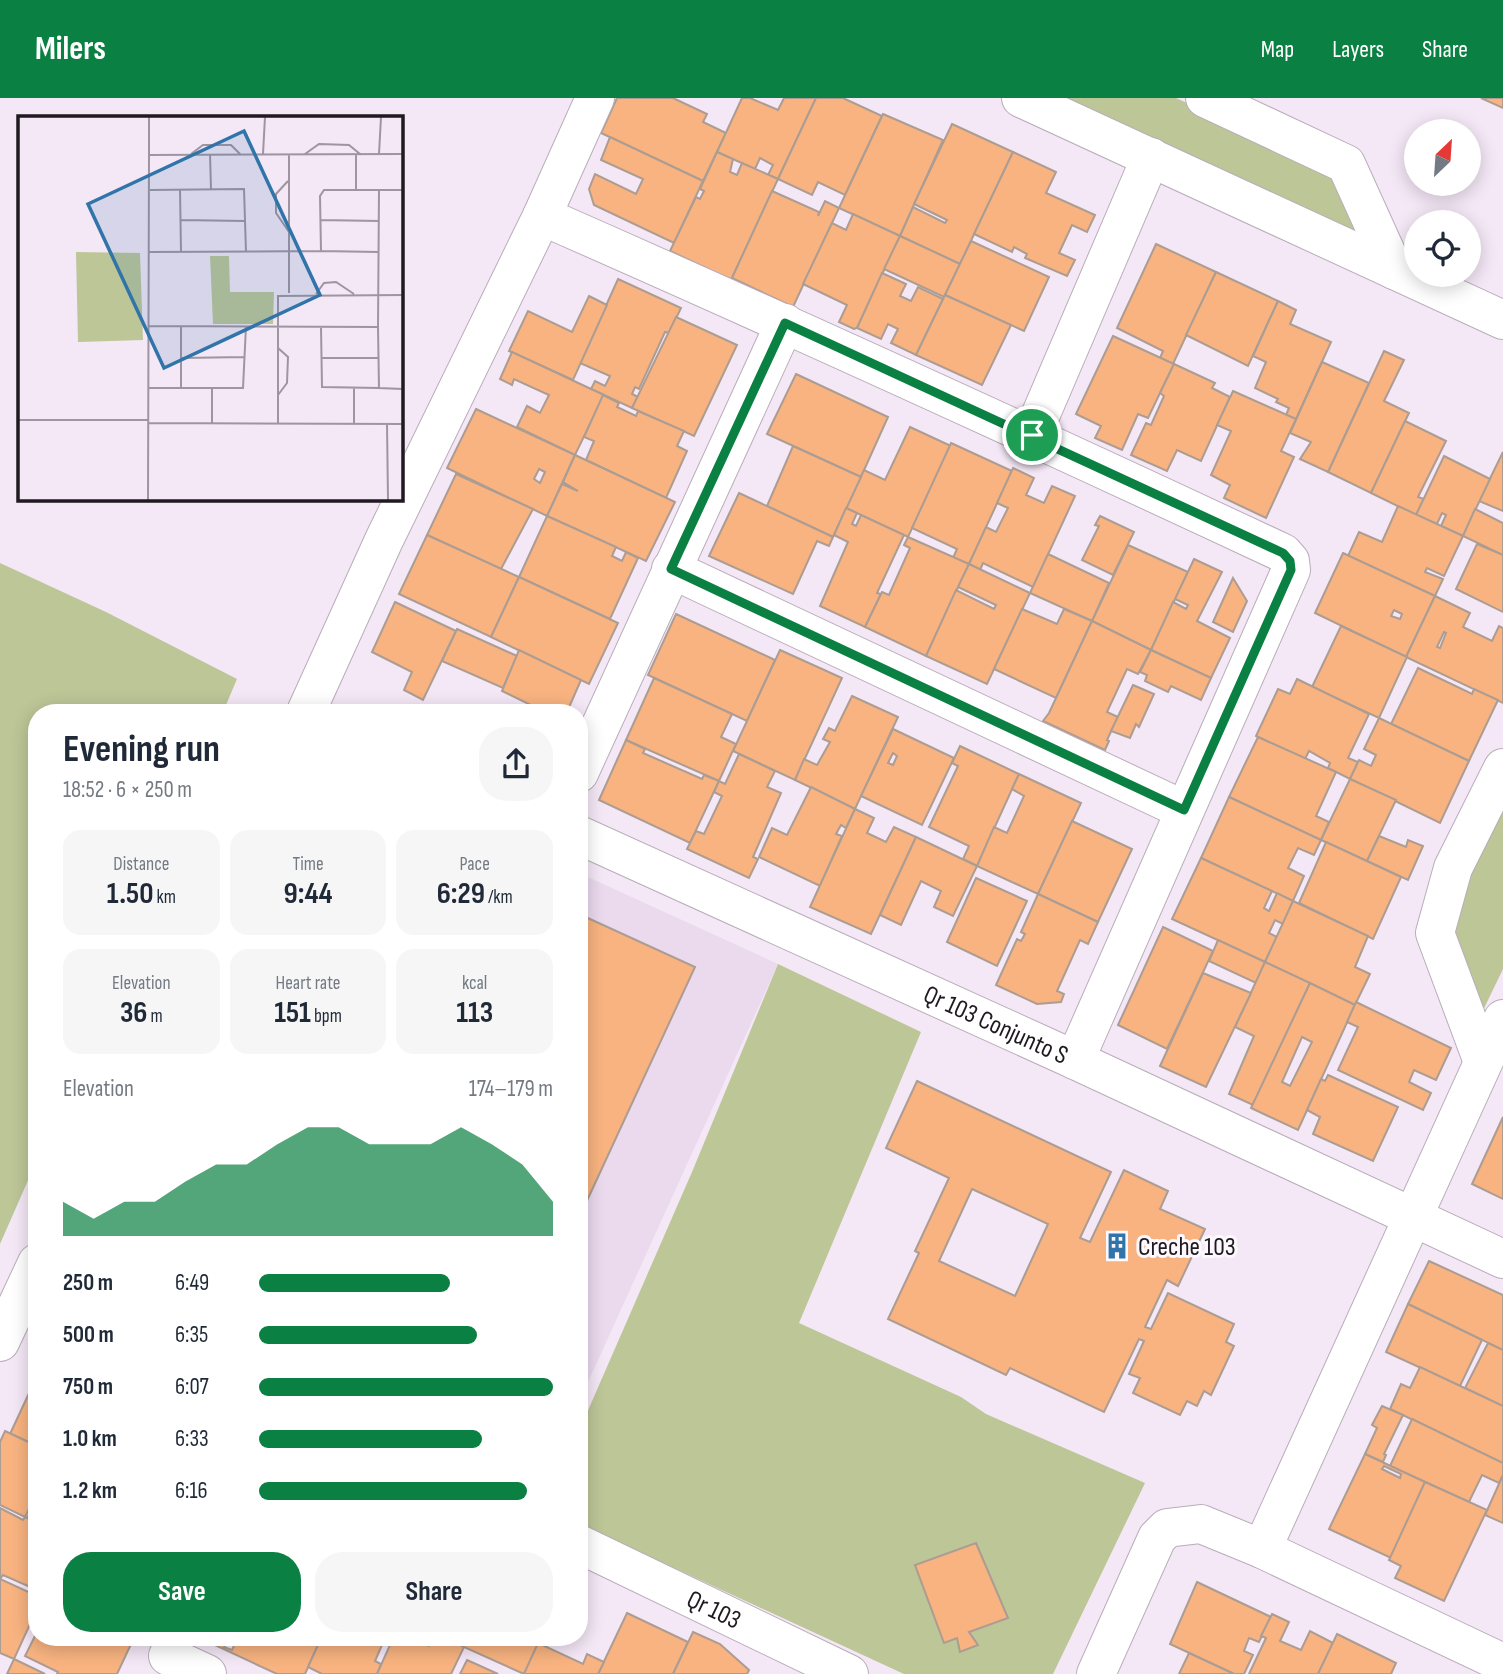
<!DOCTYPE html>
<meta charset="utf-8">
<style>
:root{--surface:#fff;--page:#f6f6f7;--text:#1f2937;--muted:#747a83;--accent:#0b8043}
body{margin:0;font-family:"Sofia Sans Condensed",sans-serif;background:var(--page);color:var(--text);height:100vh;display:flex;flex-direction:column;font-size:26px;white-space:nowrap}
*{box-sizing:border-box;margin:0}
p{font-size:23px;color:var(--muted)}
.icon{flex:none;width:38px;height:38px;fill:none;stroke:currentColor;stroke-width:2;stroke-linecap:round;stroke-linejoin:round}
.map{position:relative;flex:1;overflow:hidden}
.drawer{position:absolute;left:28px;top:606px;width:560px;height:942px;display:flex;flex-direction:column;background:var(--surface);border-radius:28px;box-shadow:0 4px 18px #0003}
.drawer>*{flex:none}
.needle{width:46px;rotate:25deg}
.fabs{position:absolute;left:1404px;top:21px;display:grid;gap:14px}
.fabs a{display:grid;place-items:center;width:77px;height:77px;border-radius:50%;background:var(--surface);box-shadow:0 4px 18px #0003;font-size:35px}
.pin{position:absolute;display:grid;place-items:center;width:60px;height:60px;color:#fff;margin:-30px;border:4px solid #fff;border-radius:50%;box-shadow:0 2px 7px #0007}
.round{display:grid;place-items:center;flex:none;width:74px;height:74px;border-radius:28px;background:var(--page)}
.headline{display:flex;align-items:center;justify-content:space-between;height:119px;padding:0 35px}
h1{font-size:38px;font-weight:700;line-height:52px}
.figures{display:grid;grid-template-columns:repeat(3,1fr);gap:10px;height:119px;padding:7px 35px}
.figures div{display:grid;align-content:center;border-radius:18px;background:var(--page);text-align:center}
.figures b{font-size:30px;font-weight:700}
.figures small{font-size:19px;font-weight:400}
.figures p{font-size:19px}
.chart{height:196px;padding:14px 35px}
.chart p{display:flex;justify-content:space-between}
.chart svg{width:100%;height:126px;margin-top:7px;fill:var(--accent);opacity:.7}
.action{display:flex;gap:14px;margin-top:auto;padding:14px 35px}
.action a{flex:1;height:80px;border-radius:28px;background:var(--accent);color:#fff;font-size:28px;font-weight:700;line-height:80px;text-align:center}
.action a+a{background:var(--page);color:var(--text)}
ul{padding:0 35px;list-style:none;font-size:23px}
li{display:grid;grid-template-columns:112px 84px 1fr;align-items:center;height:52px}
li i{height:18px;border-radius:9px;background:var(--accent)}
header{display:flex;align-items:center;gap:42px;box-sizing:border-box;height:98px;padding:0 35px;background:var(--accent);color:#fff}
header strong{font-size:33px}
nav{display:flex;gap:38px;margin-inline-start:auto;font-size:24px}
.map>svg:first-child{display:block}
.built{fill:#ebd9ee}
.green{fill:#bdc697}
.building{fill:#f8b380;stroke:#ac9c92;stroke-width:2;fill-rule:evenodd}
.lines{fill:none;stroke-linecap:round;stroke-linejoin:round}
.minor-casing{stroke:#b9adba;stroke-width:40}
.minor{stroke:#fff;stroke-width:38}
.route-casing{stroke:#fff;stroke-width:14}
.route{stroke:#0b8043;stroke-width:9}
.labels{text-anchor:middle;stroke-width:6;stroke-linejoin:round;paint-order:stroke}
.street-label{font-size:26px;fill:#1e1a1f;stroke:#fdf8fe}
.poi-label{font-size:26px;fill:#1e1a1f;stroke:#fdf8fe;text-anchor:start}
.inset-road{fill:none;stroke:#9e95a0;stroke-width:2}
.view{fill:#3074a9;fill-opacity:0.15;stroke:#3074a9;stroke-width:3.5}
.inset-edge{fill:none;stroke:#1e1a1f;stroke-width:3.5}
</style>
<header>
<strong>Milers</strong>
<nav><a>Map</a><a>Layers</a><a>Share</a></nav>
</header>
<div class="map">
<svg width="1503" height="1576" viewBox="0 0 1503 1576">
<rect width="100%" height="100%" fill="#f4e7f6"/>
<polygon class="built" points="579,775 778,866 579,1304"/>
<g class="green">
<polygon points="1055,0 1176,0 1339,74 1374,152"/>
<polygon points="0,465 106,514 237,581 223,614 37,614 37,1062 0,1146"/>
<polygon points="1503,696 1503,871 1474,931 1445,829"/>
<polygon points="778,866 921,934 799,1225 961,1299 986,1316 1145,1385 1053,1576 904,1576 579,1426 579,1333 692,1074"/>
</g>
<g class="building">
<polygon points="617,0 673,0 707,16 703,24 726,35 703,83 601,35"/>
<polygon points="742,0 750,0 778,12 784,0 816,0 778,81 768,77 773,67 760,60 755,71 717,54"/>
<polygon points="816,0 843,0 882,18 845,97 818,84 812,97 778,81"/>
<polygon points="1481,0 1503,0 1503,10"/>
<polygon points="883,16 943,42 900,138 839,110"/>
<polygon points="952,26 1013,54 960,166 900,138 913,109 945,125 947,122 914,106"/>
<polygon points="610,39 703,83 674,145 594,107 589,91 595,76 636,96 643,81 601,62"/>
<polygon points="717,54 733,61 730,74 737,77 742,65 778,81 731,182 670,153 696,99 700,101 704,93 700,91"/>
<polygon points="1013,54 1056,74 1046,95 1095,117 1087,134 1072,127 1059,155 1075,162 1067,178 1025,160 1027,156 1014,149 1012,154 974,136"/>
<polygon points="772,93 819,114 818,118 825,103 839,110 793,209 732,180"/>
<polygon points="853,116 900,138 857,230 854,231 839,224 847,207 803,186 832,125 846,132"/>
<polygon points="900,138 960,166 944,199 884,171"/>
<polygon points="971,143 1049,179 1024,233 945,197"/>
<polygon points="1156,146 1216,174 1173,266 1160,260 1163,253 1117,230"/>
<polygon points="1216,174 1278,203 1248,268 1186,237"/>
<polygon points="882,175 906,186 900,198 911,203 918,189 943,201 916,257 891,245 898,231 888,226 881,241 857,230"/>
<polygon points="618,181 681,210 669,235 665,234 639,291 635,289 632,296 638,299 632,310 591,291 595,283 605,288 610,278 580,265"/>
<polygon points="945,197 1011,227 982,287 916,257"/>
<polygon points="589,198 607,207 573,282 509,253 528,213 572,234"/>
<polygon points="1278,203 1296,212 1290,226 1331,244 1296,321 1286,317 1289,310 1276,304 1278,301 1255,290 1266,264 1253,258"/>
<polygon points="676,219 737,247 694,338 632,310"/>
<polygon points="1113,238 1174,266 1148,320 1138,316 1122,352 1095,340 1101,328 1076,316"/>
<polygon points="1384,253 1404,262 1384,303 1409,315 1371,395 1328,374"/>
<polygon points="512,254 604,297 575,357 517,329 527,308 540,315 549,297 514,281 512,287 500,281"/>
<polygon points="1322,264 1369,285 1328,374 1300,361 1311,344 1290,335"/>
<polygon points="1174,266 1215,285 1212,290 1230,299 1201,363 1177,352 1167,373 1131,357 1146,325 1151,327 1164,298 1160,295"/>
<polygon points="796,276 888,319 861,379 767,336"/>
<polygon points="1233,293 1296,321 1281,353 1294,359 1266,420 1224,400 1230,387 1211,377 1231,333 1217,327"/>
<polygon points="603,297 619,305 617,309 636,318 638,313 684,333 677,348 687,353 666,400 586,362 594,343 584,339"/>
<path d="M476,311L575,357L547,418L447,370ZM539,371L545,374L540,385L534,381Z"/>
<polygon points="1405,323 1446,343 1418,399 1424,401 1416,417 1371,395"/>
<polygon points="910,329 951,348 908,439 846,410 864,372 885,382"/>
<polygon points="951,345 1012,373 969,466 953,460 957,451 912,430"/>
<polygon points="793,348 861,379 833,439 767,408"/>
<polygon points="1503,354 1503,413 1479,403"/>
<polygon points="575,357 675,404 646,463 547,418 562,386 578,393 563,384"/>
<polygon points="1444,358 1490,381 1463,438 1441,428 1446,417 1442,415 1437,426 1416,417"/>
<polygon points="1013,370 1034,380 1026,397 1044,405 1052,388 1075,398 1033,489 983,465 980,472 969,466 986,429 996,434 1008,410 997,405"/>
<polygon points="456,376 533,411 501,471 427,437"/>
<polygon points="739,395 833,439 829,448 817,443 793,496 709,458"/>
<polygon points="1398,408 1463,438 1444,478 1427,470 1425,474 1443,481 1435,498 1348,458 1359,434 1382,444"/>
<polygon points="846,410 857,415 852,426 856,428 861,417 904,437 877,495 881,496 865,529 820,508 848,444 834,437"/>
<polygon points="1475,411 1503,425 1503,457 1463,438"/>
<polygon points="547,418 616,449 612,458 622,463 626,454 638,460 610,521 519,479"/>
<polygon points="1100,418 1134,434 1113,477 1082,462 1099,428 1095,427"/>
<polygon points="427,437 519,479 491,539 399,496"/>
<polygon points="908,439 969,466 926,558 865,529 882,494 889,497 910,450 904,447"/>
<polygon points="1477,446 1503,457 1503,514 1456,491"/>
<polygon points="1128,447 1188,474 1151,552 1092,523"/>
<path d="M1343,455L1435,498L1406,559L1315,515ZM1394,512L1402,516L1400,521L1391,518Z"/>
<polygon points="1048,456 1109,485 1092,523 1030,495"/>
<polygon points="1194,461 1222,474 1197,523 1230,540 1211,580 1151,552 1173,504 1186,511 1188,507 1175,501"/>
<polygon points="969,466 1030,495 987,586 926,558 956,492 994,511 996,507 958,489"/>
<polygon points="519,479 618,525 589,586 491,539"/>
<polygon points="1233,480 1247,503 1233,534 1213,524"/>
<path d="M1435,498L1470,515L1463,529L1492,543L1499,528L1503,530V605L1406,559ZM1444,534L1446,535L1440,550L1437,549Z"/>
<polygon points="395,504 456,533 423,602 404,592 412,574 372,554"/>
<polygon points="1022,511 1057,526 1064,511 1092,523 1056,600 994,571"/>
<polygon points="676,516 775,562 747,623 648,577"/>
<polygon points="1092,523 1151,552 1138,576 1127,571 1107,614 1118,619 1107,642 1109,643 1105,652 1043,623 1049,615"/>
<polygon points="1341,528 1407,559 1379,620 1312,589"/>
<polygon points="457,531 517,558 503,590 442,563"/>
<polygon points="519,552 581,582 567,614 535,614 537,610 502,593"/>
<polygon points="780,552 842,580 795,682 733,653"/>
<polygon points="1151,552 1211,580 1201,602 1171,588 1168,594 1145,583 1147,577 1140,574"/>
<polygon points="1418,570 1472,596 1474,591 1498,602 1469,663 1391,626"/>
<polygon points="654,580 732,616 721,639 736,646 719,683 626,642"/>
<polygon points="1297,581 1369,616 1348,660 1358,664 1350,681 1328,670 1330,665 1309,653 1305,661 1256,638 1278,591 1290,596"/>
<polygon points="1133,587 1154,596 1139,629 1136,626 1130,640 1111,633"/>
<polygon points="852,598 898,619 855,711 795,682 804,661 817,667 830,644 823,641 829,630 835,633"/>
<polygon points="495,608 508,614 492,614"/>
<polygon points="1379,620 1469,663 1440,725 1350,681 1359,662 1371,668 1376,657 1364,651"/>
<path d="M893,631L954,660L922,727L861,698ZM893,655L897,658L893,667L888,665Z"/>
<polygon points="1258,639 1336,674 1316,718 1329,724 1321,742 1229,699"/>
<polygon points="626,642 645,651 643,655 702,681 704,677 719,683 690,745 599,702"/>
<polygon points="960,648 1019,676 977,768 963,761 969,748 929,729 958,668 952,665"/>
<polygon points="739,656 775,673 767,689 781,695 753,759 758,761 749,780 687,751 696,733 704,736 722,698 714,694 719,683 725,686"/>
<polygon points="1019,676 1081,705 1038,796 977,768 994,729 1007,735 1024,698 1012,691"/>
<polygon points="1350,681 1396,702 1367,763 1321,742"/>
<polygon points="811,689 855,711 846,730 841,727 836,736 842,738 820,788 759,759 772,730 787,737"/>
<polygon points="1229,699 1321,742 1314,757 1298,750 1288,770 1304,778 1293,803 1201,760"/>
<polygon points="855,711 874,720 867,735 886,744 894,729 916,739 871,836 810,809"/>
<polygon points="1072,723 1132,751 1098,824 1038,796"/>
<polygon points="1379,738 1406,749 1408,742 1423,748 1408,782 1367,763"/>
<polygon points="916,739 977,768 953,818 934,809 941,793 921,783 901,827 880,817"/>
<polygon points="1326,744 1401,779 1373,841 1299,805"/>
<polygon points="1201,760 1272,793 1264,810 1269,813 1277,795 1293,803 1283,826 1275,822 1269,835 1277,839 1265,864 1172,821"/>
<polygon points="976,780 1027,803 997,868 947,844"/>
<polygon points="1038,796 1098,824 1088,846 1080,842 1057,893 1064,896 1061,904 1037,906 996,887 1017,841 1021,843 1025,836 1021,834"/>
<polygon points="1293,803 1368,838 1355,869 1370,876 1355,907 1265,864"/>
<polygon points="579,816 695,869 579,1120"/>
<polygon points="1163,829 1213,853 1167,951 1118,927"/>
<polygon points="1218,842 1265,864 1256,885 1209,863"/>
<polygon points="1265,864 1310,885 1253,1007 1229,996 1254,938 1235,929"/>
<polygon points="1203,875 1251,895 1206,989 1160,968"/>
<path d="M1310,885L1355,907L1298,1032L1251,1010ZM1302,939L1312,944L1290,988L1282,984Z"/>
<polygon points="1356,904 1451,950 1436,982 1414,972 1409,984 1431,995 1423,1012 1338,972 1358,929 1347,924"/>
<polygon points="1328,977 1398,1009 1373,1063 1313,1036 1320,1019 1307,1012 1321,981 1325,983"/>
<path d="M917,983L1111,1074L1080,1140L1090,1144L1124,1072L1168,1093L1160,1111L1205,1131L1178,1188L1167,1182L1145,1229L1151,1231L1168,1195L1234,1226L1226,1244L1234,1248L1211,1297L1204,1293L1197,1308L1187,1303L1180,1317L1133,1295L1140,1280L1129,1276L1144,1243L1139,1241L1104,1314L1010,1270L1006,1277L888,1221L919,1155L915,1153L949,1080L886,1050ZM972,1091L1048,1126L1015,1198L939,1163Z"/>
<polygon points="1503,1019 1503,1101 1472,1086"/>
<polygon points="1429,1163 1503,1197 1503,1252 1408,1206"/>
<polygon points="1408,1206 1482,1242 1460,1288 1386,1254"/>
<polygon points="1488,1245 1503,1252 1503,1308 1465,1290"/>
<polygon points="1420,1269 1503,1308 1503,1365 1390,1311 1401,1286 1410,1290"/>
<polygon points="37,1278 37,1348 10,1336"/>
<polygon points="1382,1308 1403,1317 1384,1356 1386,1357 1383,1364 1365,1356 1377,1330 1372,1327"/>
<polygon points="1412,1321 1503,1365 1503,1377 1499,1385 1482,1377 1469,1404 1390,1368"/>
<polygon points="5,1333 37,1348 37,1395 25,1419 0,1407 0,1344"/>
<path d="M1365,1356L1425,1384L1391,1460L1329,1431ZM1384,1368L1401,1376L1400,1380L1382,1371Z"/>
<polygon points="1503,1377 1503,1425 1485,1417"/>
<polygon points="1425,1384 1487,1412 1444,1503 1395,1480 1401,1468 1389,1462"/>
<polygon points="37,1400 37,1425 27,1420"/>
<polygon points="0,1410 23,1422 25,1419 37,1425 37,1492 3,1477 0,1481"/>
<polygon points="976,1445 1008,1520 969,1534 978,1547 960,1554 957,1540 944,1545 915,1467"/>
<polygon points="0,1481 37,1498 37,1511 14,1561 0,1555"/>
<polygon points="1197,1484 1271,1519 1259,1544 1249,1540 1244,1553 1253,1557 1244,1576 1234,1576 1170,1546"/>
<polygon points="627,1515 688,1544 673,1576 598,1576"/>
<polygon points="1272,1516 1289,1524 1280,1543 1301,1552 1310,1533 1333,1545 1318,1576 1249,1576 1266,1540 1261,1538"/>
<polygon points="37,1534 37,1538 124,1538 133,1542 117,1576 57,1576 58,1574 25,1558"/>
<polygon points="693,1534 720,1546 749,1572 747,1576 673,1576"/>
<polygon points="1337,1536 1396,1565 1391,1576 1318,1576"/>
<polygon points="205,1538 232,1538 224,1549 232,1552 238,1539 236,1538 322,1538 305,1576 277,1576 204,1542"/>
<polygon points="322,1538 386,1538 375,1563 381,1566 377,1576 322,1576 308,1569"/>
<polygon points="394,1538 409,1538 429,1548 434,1538 441,1538 464,1549 451,1576 377,1576"/>
<polygon points="469,1538 542,1538 524,1576 464,1549"/>
<polygon points="538,1545 583,1566 587,1556 604,1564 598,1576 524,1576"/>
<polygon points="1189,1555 1234,1576 1179,1576"/>
<polygon points="14,1561 45,1576 7,1576"/>
<polygon points="467,1562 498,1576 460,1576"/>
</g>
<g class="lines">
<g class="minor-casing">
<g id="minor">
<polyline points="1021,0 1503,222"/>
<polyline points="1205,0 1346,66 1394,172"/>
<path d="M542,118C790,227 1037,340 1283,455L1290,463L1291,472L1075,962"/>
<polyline points="1032,337 1151,59"/>
<polyline points="671,471 1184,712"/>
<polyline points="306,614 384,442 542,118 595,0"/>
<polyline points="579,675 785,225"/>
<path id="s1" d="M579,737L1075,962L1503,1161"/>
<polyline points="1483,964 1435,835 1453,770 1503,670"/>
<polyline points="0,1244 37,1165"/>
<path id="s2" d="M579,1446L849,1576"/>
<polyline points="1262,1451 1503,921"/>
<polyline points="168,1558 207,1576"/>
<polyline points="1096,1576 1157,1440 1167,1430 1201,1426 1262,1451 1503,1565"/>
</g>
</g>
<use href="#minor" class="minor"/>
</g>
<g class="lines">
<g class="route-casing">
<polygon id="route" points="785,225 1283,455 1290,463 1291,472 1184,712 671,471"/>
</g>
<use href="#route" class="route"/>
</g>
<defs>
<g id="building-bare" transform="scale(2.1)"><path d="M-4-6H4V6H1V3H-1V6H-4ZM-2.5-4.3h1.7v1.8h-1.7ZM.8-4.3h1.7v1.8H.8ZM-2.5-1h1.7V.8h-1.7ZM.8-1h1.7V.8H.8Z" fill="#3074a9" stroke="#fdf8fe" stroke-width="2.5" paint-order="stroke"/></g>
</defs>
<g fill-rule="evenodd">
<use href="#building-bare" x="1117" y="1148"/>
</g>
<g class="labels">
<g class="street-label">
<text dy="9" stroke="none"><textPath href="#s1" startOffset="458">Qr 103 Conjunto S</textPath></text>
<text dy="9" stroke="none"><textPath href="#s2" startOffset="150">Qr 103</textPath></text>
</g>
<g class="poi-label">
<text x="1138" y="1157">Creche 103</text>
</g>
</g>
<g transform="translate(18 18)">
<rect width="385" height="385" fill="#f4e7f6"/>
<path d="M58,136L122,137L125,224L60,226ZM192,140H211L212,176H256L255,208H195Z" fill="#bdc697"/>
<path class="inset-road" d="M131,1V39L385,38M173,38L185,29H213L222,38M192,38L193,73M245,38L247,1M271,38V177M287,38L301,28L331,29L342,38M361,38L363,1M270,65L258,78V97L271,116M162,73L163,136M132,74L226,73L228,136M338,74V39M162,104L227,105M302,104L361,105M131,136L303,135M360,136L303,135L302,80L306,74H361M298,178L306,167L318,166L336,178M130,210L360,211L361,272L385,273M163,210V273M303,211L304,271L361,272M360,211L361,74H385M163,242L227,241M304,242H360M130,272H225L228,210M336,272V307M194,273V307M260,279L269,267L270,241L260,232M0,304H130M130,307L385,308M260,308V180L385,179M369,308L370,384M130,384L131,39"/>
<path class="view" d="M226,15L302,179L146,252L70,88Z"/>
<rect width="385" height="385" class="inset-edge"/>
</g>
</svg>
<div class="fabs">
<a><svg class="needle" viewBox="-14 -14 28 28"><path d="M0-13l5 13h-10z" fill="#e53935"/><path d="M0 13l5-13h-10z" fill="#747a83"/></svg></a>
<a><svg class="icon" aria-label="locate" viewBox="0 0 24 24"><circle cx="12" cy="12" r="6"/><path d="M12 2v4M12 18v4M2 12h4M18 12h4"/></svg></a>
</div>
<div class="pin" style="left:1032px;top:337px;background:#1e9e55"><svg class="icon" aria-label="arrive" viewBox="0 0 24 24"><path d="M6 21V4h12l-3 4 3 4H6"/></svg></div>
<section class="drawer">
<div class="headline"><div><h1>Evening run</h1><p>18:52 · 6 × 250 m</p></div><a class="round"><svg class="icon" aria-label="share" viewBox="0 0 24 24"><path d="M12 15V3M7 8l5-5 5 5M5 13v7h14v-7"/></svg></a></div>
<div class="figures">
<div><p>Distance</p><b>1.50<small> km</small></b></div>
<div><p>Time</p><b>9:44</b></div>
<div><p>Pace</p><b>6:29<small> /km</small></b></div>
</div>
<div class="figures">
<div><p>Elevation</p><b>36<small> m</small></b></div>
<div><p>Heart rate</p><b>151<small> bpm</small></b></div>
<div><p>kcal</p><b>113</b></div>
</div>
<div class="chart"><p><span>Elevation</span>174–179 m</p>
<svg viewBox="0 0 160 44" preserveAspectRatio="none"><path d="M0 44V32L10 38L20 32L30 32L40 25L50 19L60 19L70 12L80 6L90 6L100 12L110 12L120 12L130 6L140 12L150 19L160 32V44z"/></svg>
</div>
<ul>
<li><b>250 m</b>6:49<i style="width:65%"></i></li>
<li><b>500 m</b>6:35<i style="width:74%"></i></li>
<li><b>750 m</b>6:07<i style="width:100%"></i></li>
<li><b>1.0 km</b>6:33<i style="width:76%"></i></li>
<li><b>1.2 km</b>6:16<i style="width:91%"></i></li>
</ul>
<div class="action"><a>Save</a><a>Share</a></div>
</section>
</div>
